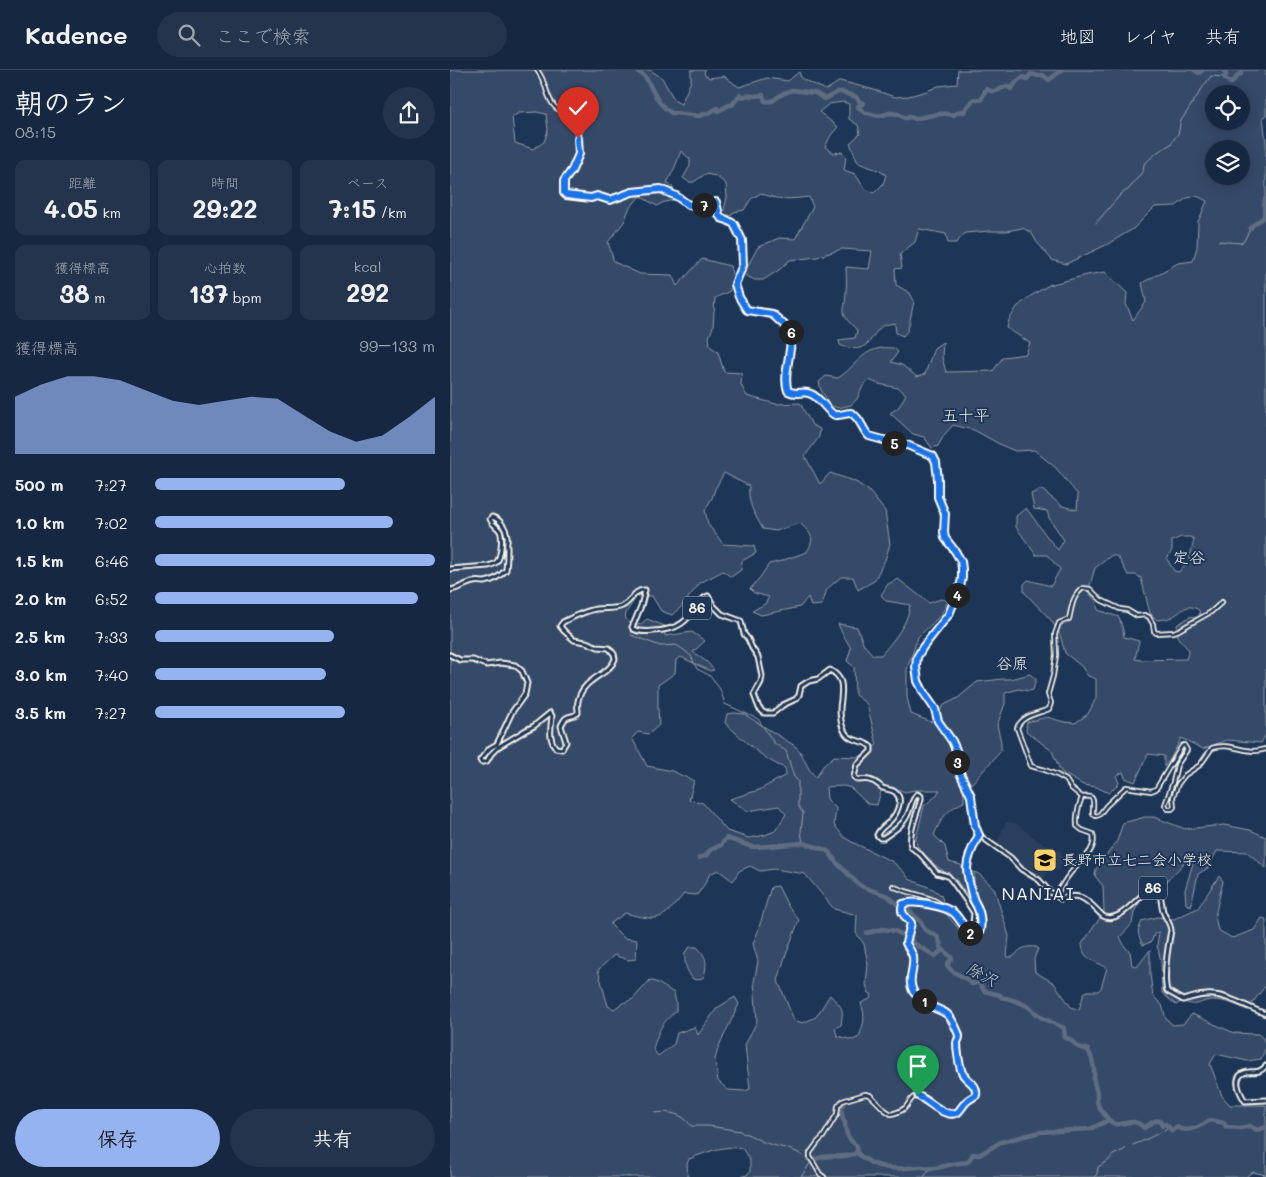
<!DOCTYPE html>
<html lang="ja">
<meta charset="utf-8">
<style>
:root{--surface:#162841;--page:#23344c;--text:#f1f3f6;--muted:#9ea6b1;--line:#35445a;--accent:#95b2f1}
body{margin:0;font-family:Mali,"Klee One",sans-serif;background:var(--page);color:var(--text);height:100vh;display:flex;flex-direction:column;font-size:19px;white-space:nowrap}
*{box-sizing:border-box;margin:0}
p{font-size:16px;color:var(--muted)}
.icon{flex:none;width:28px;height:28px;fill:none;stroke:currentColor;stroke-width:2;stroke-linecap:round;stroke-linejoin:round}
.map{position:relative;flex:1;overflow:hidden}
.side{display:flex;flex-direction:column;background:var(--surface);width:450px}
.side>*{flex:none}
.buttons{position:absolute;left:755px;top:15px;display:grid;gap:10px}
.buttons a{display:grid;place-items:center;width:45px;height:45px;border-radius:50%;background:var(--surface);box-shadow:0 2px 12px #0003,0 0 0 1px var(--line);font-size:25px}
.pin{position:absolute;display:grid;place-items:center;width:42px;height:42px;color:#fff;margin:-51px -21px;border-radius:50% 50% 50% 0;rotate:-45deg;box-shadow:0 0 5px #0007}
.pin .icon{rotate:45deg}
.km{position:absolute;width:25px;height:25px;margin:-12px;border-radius:50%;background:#222;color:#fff;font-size:14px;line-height:25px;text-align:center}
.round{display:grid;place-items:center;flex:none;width:52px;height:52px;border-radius:26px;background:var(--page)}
.overview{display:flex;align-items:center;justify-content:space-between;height:85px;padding:0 15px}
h1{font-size:28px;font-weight:800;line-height:38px}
.stats{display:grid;grid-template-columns:repeat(3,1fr);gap:8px;height:85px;padding:5px 15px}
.stats div{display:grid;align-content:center;border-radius:10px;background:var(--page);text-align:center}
.stats b{font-size:25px;font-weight:800}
.stats small{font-size:14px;font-weight:400}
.stats p{font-size:14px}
.chart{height:140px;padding:10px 15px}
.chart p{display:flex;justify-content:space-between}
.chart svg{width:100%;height:90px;margin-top:5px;fill:var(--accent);opacity:.7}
.cta{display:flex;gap:10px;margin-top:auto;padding:10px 15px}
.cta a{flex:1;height:58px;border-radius:30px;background:var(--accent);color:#111;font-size:20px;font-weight:800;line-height:58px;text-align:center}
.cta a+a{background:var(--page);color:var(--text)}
ul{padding:0 15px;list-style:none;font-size:16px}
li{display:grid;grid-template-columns:80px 60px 1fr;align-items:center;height:38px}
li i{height:12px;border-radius:6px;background:var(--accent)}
header{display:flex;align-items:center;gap:30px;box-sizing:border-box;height:70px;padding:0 25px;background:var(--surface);border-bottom:1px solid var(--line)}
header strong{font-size:24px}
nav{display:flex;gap:28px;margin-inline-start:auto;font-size:18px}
.search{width:350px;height:45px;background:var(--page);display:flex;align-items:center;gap:12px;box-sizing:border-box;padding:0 18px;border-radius:28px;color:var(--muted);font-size:19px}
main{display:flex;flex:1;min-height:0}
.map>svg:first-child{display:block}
.built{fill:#2a4060}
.green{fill:#354a67;stroke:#949ea8;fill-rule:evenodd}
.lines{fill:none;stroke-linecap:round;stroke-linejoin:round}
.stream{stroke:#9aa2ab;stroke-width:1}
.river{stroke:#5e6d82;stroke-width:4.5}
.tertiary-casing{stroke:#f4f1e8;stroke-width:6}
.secondary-casing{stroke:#f4f1e8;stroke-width:6}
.primary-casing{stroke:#f4f1e8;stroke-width:7}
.tertiary{stroke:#1d3557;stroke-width:2.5}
.secondary{stroke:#1d3557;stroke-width:2.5}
.primary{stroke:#1d3557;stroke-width:3}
.route-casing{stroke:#fff;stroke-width:10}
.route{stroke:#1a73e8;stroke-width:6}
.labels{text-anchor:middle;stroke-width:4;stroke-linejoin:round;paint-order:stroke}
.shield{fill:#1d3557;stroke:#b4b9bc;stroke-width:1}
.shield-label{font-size:14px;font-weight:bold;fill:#f4f1e8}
.poi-label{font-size:15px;fill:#f4f1e8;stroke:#1d3557;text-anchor:start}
.neighbourhood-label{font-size:16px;fill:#f4f1e8;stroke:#1d3557}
.water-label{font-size:16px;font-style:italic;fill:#c0c3c4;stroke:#1d3557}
.quarter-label{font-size:18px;letter-spacing:1px;fill:#f4f1e8;stroke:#1d3557}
</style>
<header>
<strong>Kadence</strong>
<div class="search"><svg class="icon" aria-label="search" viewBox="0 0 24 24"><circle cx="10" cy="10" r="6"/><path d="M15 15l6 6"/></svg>ここで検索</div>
<nav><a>地図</a><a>レイヤ</a><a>共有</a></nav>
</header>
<main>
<section class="side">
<div class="overview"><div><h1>朝のラン</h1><p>08:15</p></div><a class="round"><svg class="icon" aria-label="share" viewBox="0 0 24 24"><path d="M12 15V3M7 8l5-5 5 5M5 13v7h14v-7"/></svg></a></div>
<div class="stats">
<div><p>距離</p><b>4.05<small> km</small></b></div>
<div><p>時間</p><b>29:22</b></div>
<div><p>ペース</p><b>7:15<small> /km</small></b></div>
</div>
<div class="stats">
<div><p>獲得標高</p><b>38<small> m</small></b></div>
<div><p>心拍数</p><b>137<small> bpm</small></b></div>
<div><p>kcal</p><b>292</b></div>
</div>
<div class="chart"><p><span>獲得標高</span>99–133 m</p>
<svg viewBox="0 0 160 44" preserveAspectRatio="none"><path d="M0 44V16L10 10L20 6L30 6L40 8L50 13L60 18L70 20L80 18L90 16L100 17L110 25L120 33L130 38L140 35L150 26L160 16V44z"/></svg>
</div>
<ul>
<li><b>500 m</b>7:27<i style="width:68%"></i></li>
<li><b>1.0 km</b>7:02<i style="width:85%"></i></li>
<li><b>1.5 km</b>6:46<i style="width:100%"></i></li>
<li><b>2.0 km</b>6:52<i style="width:94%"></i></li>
<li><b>2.5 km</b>7:33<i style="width:64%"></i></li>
<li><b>3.0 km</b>7:40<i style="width:61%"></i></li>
<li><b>3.5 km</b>7:27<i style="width:68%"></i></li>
</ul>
<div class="cta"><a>保存</a><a>共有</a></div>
</section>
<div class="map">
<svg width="816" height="1107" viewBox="0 0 816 1107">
<rect width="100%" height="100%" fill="#1d3557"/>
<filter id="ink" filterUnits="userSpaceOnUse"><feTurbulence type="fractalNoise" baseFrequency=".02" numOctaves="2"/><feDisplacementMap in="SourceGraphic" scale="10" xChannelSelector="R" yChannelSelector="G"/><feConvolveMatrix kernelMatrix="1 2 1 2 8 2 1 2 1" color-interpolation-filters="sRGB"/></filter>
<g filter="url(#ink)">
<polygon class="built" points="556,752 565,753 586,769 585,771 586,770 612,782 612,788 614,790 609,801 600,798 592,811 577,802 562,787 546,775"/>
<g class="green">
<path d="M0,0H200L212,8L225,31L231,34L241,11V0H255L254,4L259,8L274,6L289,17L317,8L338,11L349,2L352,9L376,20L390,11L421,19L445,27L459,26L477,21L488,16L507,14L508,0H816V45L813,47L816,73V664L811,673L777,670L753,679L731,668L721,688L714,697V686L698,684L685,712L675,708L673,702L666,706L669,713L659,723L646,717L633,715L611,702L602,681L576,661L577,652L597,647L614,652L625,653L638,644L646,628V609L638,606L631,596L615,583L610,565L601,550L574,522V514L578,510L601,516L610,499L597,485H586L566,457V446L576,438C587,452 596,467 608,480L614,470L599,448L597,441L584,439L581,424L591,419L612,436L627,440L628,425L606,398L584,380L565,381L551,375L524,360L503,355L494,365L488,376L482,378L474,367L463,364L440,343L449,337L456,324L448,318L429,314L419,310L413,316L407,329L401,335L388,338L380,335L371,320L369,312L376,306L388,308C402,300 411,282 427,279C433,277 439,278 444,278L448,282L441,292L452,295L467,307L475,304L484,278L493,272L492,288L496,302L543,301L553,287L576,284L580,273L557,258L559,250L567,237L579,227L599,215L637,205L655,202L677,223L676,234L683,250L696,232L692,213L728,193L743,191L747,177L748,152L757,131L747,126L737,128L726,136L705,137L683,159L656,175L616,194L602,190L586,171L581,162L572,158L557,161H539L515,163L506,173H498L496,164L469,159L465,172L450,184L452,198L445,199L446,215L460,223L464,231L458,260L453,266L446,263L445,253C442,254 436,254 433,256C425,260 423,269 417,274C410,281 398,279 390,275L389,270L405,268L407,260C388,242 395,244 396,221C397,213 396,205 396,197L419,199L422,181L392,179L367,187L340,190L329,200L313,210H305L296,206L297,197L308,177L329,168L345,169L363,137L359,127C341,129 327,131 311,123L301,129L294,140L284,142L281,146L273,144L277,127L276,114L266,106L255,104L244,112H239L233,108L240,96V89L231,81L225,97L217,113L223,117V130L212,133L207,136L190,126L179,139L174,152L158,172L164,192L190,204L222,205L227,216L252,189L280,196L283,207L280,221L265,228L263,257L259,267L260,276L268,282L274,302L292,303L291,315L297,326L326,334L350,333L362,355L370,359L369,367L355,386L370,414L380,403L404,411L418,420L435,441L440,474L435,490L424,511L408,520L403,507H391L377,519L372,535L361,536L358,527L350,537L311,545L302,541L315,534L319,527L304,523L300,519L311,506L319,494L328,492L357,482C366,466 361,465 350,453L326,461L313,459C305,445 297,433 299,416L274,403L265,419L262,428L255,440L258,454L273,474L304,476L306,483L292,491L291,500L281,507L273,501L250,513L230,538L222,545L211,541L202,526H187L177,541L175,547L178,552L191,554L197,549L215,556V566L242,562L255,571L243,582L257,592L264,600L260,601L231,587L226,590L225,603L208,615V638L209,655L199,664L188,662L182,668L197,696L222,701L244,711L239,730L253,733L277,761L299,768L315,765L325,761L336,744L329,736L297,741L280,729L309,720L336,705L335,698C313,690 292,668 275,653L277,644L285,643L294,644L345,676C352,682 354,690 358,697C360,701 363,704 366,707L373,696L384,686L409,687L427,675L417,634L405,625L404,597L397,591L401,578L393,565L388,554L407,557L414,575L423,585H431C443,571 458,554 460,535L436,531L431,525L438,514L448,509L479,533L491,529L498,531L491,545L468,567L457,599V627L461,644L481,652L494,635L508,628L527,612L553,609H561L580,604L586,609L583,620L579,621L569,619L555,623V634L547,655L551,672V681L514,722V732C497,739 491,749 484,765L495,776L499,792L511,795L514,802L518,826L505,808L495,802L485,795L467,776L466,768L474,736L485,727L490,720H465L455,722L442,717L431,721L427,735L418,734L401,718L394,716L376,717L377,729L386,738L384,755L394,767L400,771L443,792L454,802L459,809L483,819L491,825L498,846L516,868L525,871L524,802L529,804L544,818L559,866L557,887H563C571,878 574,876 587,877L588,879L584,889L585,902L604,913L621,937L629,940L634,923L638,921H648L651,918L657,898C645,890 633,891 632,874L654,842L653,816L645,806L646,799L667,771L673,753L695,747H704L735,759L774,755L800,760L816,767V798L797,782L767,781L758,798L748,804L741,836L736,834L735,820L743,793L737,790L718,810L713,820L698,825L691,830L684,842L682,854L670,867L675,877L680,882L682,895L687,897L700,880V904L703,926L712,935L716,949L723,955L733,954L742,944L784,963L808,964L813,968L816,977L811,989L797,991L766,984L760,994L772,1026L780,1035H816V1105L803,1102L798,1105L797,1107H289L297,1105L300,1101V1091L292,1078C273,1075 257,1082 239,1089L237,1094L238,1107H0ZM764,24H791V51H764ZM393,32L399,34V49L408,55L410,64L400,73L407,91L411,94L428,100L436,105L433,114L424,123L415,119L405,104L394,100L396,87L392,82L384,83L375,77L381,65L388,57L369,42L379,34ZM87,42L96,44L98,60L94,72L83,79L65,73L62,47L69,43ZM764,79H791V106H764ZM731,467H740L744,469L739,491L729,502L724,501L717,489L722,480V471ZM662,485L668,487L678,505H686L691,508L700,543L707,550C711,549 716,550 719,548C732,544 734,531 749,540L750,545L745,548L741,546L727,555L728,568L739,580L736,589L690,590L685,589L689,571L674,567L673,560L669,547L648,540L646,531L638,522L645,498ZM300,796L310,801L324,799L355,804L384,839L407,845L406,863L414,874L418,894L416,914L418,922L422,925L420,929L411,933C416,948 414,952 409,967L403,970L387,966L385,958L391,955C394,936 392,938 380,925L366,947L353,953L344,950L328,911L334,890L349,850L338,836L328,816L321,817L308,861L303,874L308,891L304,912L307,951L295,975L300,1019L295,1021L278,1020L268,1011L265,989L269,976L289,934L285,927L267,938L248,965L245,957L227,963L224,974L208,986L203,979C209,960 210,955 226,941V933L224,923L208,913L200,910L183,929L171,934L164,939L158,936L148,900L164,885L178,890L186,889L187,870L174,868L160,854L175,843C211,852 211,851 234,824L247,825L254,815L260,804L268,800L283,811L289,801Z"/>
<path d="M769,806L773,811L765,846L768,860L782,868L804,860L812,848L816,849V915L797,940C787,935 774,930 763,930C757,930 753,932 747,934C742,935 737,933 732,931L726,935L712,923L711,891L707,875L709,862L705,863L701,872L693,875C687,863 687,863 692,851L707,847L724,849L748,838Z"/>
<path d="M240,877H247C258,888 257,893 254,907L248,910L243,909C236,900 234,893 235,882Z"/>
</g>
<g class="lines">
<g class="stream">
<path d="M646,153L671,124L679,119L693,101L694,94L709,81L721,74C723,70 725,68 728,64C730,60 729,53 732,49C742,35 750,20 761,6L775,7"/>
<polyline points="769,171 791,173 794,171 800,159"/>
<polyline points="181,565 210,576 226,575 234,580 241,586 247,599 259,605 270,619 275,634 308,649 324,673 336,681 344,707 348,711 348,736 353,743 351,762 353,773"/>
<path d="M205,1043C214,1041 229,1043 236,1050C238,1052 240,1054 241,1056H259L290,1061C296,1066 290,1062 297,1064C302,1066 307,1069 311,1071C329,1079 345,1076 358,1091L361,1092L351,1107"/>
<path d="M683,1075C695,1071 705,1064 716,1060L718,1056"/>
<polyline points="178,1106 179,1107"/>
<polyline points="474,1107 480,1098"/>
<polyline points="644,1107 647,1104 648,1097 658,1091 663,1085 674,1080 676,1078"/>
</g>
<g class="river">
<path d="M184,0C198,4 199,16 206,27C210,34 216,40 223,44L225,43L249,46L261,42L267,38L268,41L279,35H282L290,25L293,27C297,24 300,26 304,26C306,26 310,25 313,25L315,31C326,33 326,26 334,23C337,22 340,21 342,20L365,23L375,29L388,22H391L406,27L409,31L413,33V34L408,36V37L415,43H418L429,46L440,43L448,44L455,48L460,47L466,49L467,48C478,47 492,41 503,45L511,41L514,42L516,38L524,29L531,30L536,19C548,25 547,19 557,16L561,19L565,14L566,12L573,7L577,9L581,4L588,6L593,5L599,10L612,0"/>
<polyline points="744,0 749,3 753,0"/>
<polyline points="773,0 776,4 775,8 780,13 782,13 788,5 791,4 791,0"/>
<path d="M800,159L803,155L814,147C815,141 813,131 816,127"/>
<path d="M249,788L257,785L259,781L271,775L276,768L303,777L320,776L353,773L373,779L379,782L386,792L407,813L413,817L438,826L447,834L454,836L471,852L475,860L487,866L491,875L490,877L502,888L497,895C502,905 514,904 522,914L529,912L534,921L550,925L551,927C559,929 568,931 575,935C582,938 586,944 591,947C598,951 606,954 614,958L615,968L620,969L628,977L638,980C642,987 645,998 644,1007C644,1008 643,1009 644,1011C644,1014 646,1018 647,1022C647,1028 646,1032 649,1037C651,1041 656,1046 659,1050C670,1062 680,1043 694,1058C700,1055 703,1049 710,1051L712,1056L715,1054L717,1055L722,1061L726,1057C737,1064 750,1057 760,1050L774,1053L776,1057L790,1058L800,1056L807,1060L816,1057"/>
<polyline points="417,863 433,859 445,861 461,869 463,873 485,886 491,881 493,880"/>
<path d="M394,1032V1035L391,1038L393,1050L395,1052C395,1063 398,1069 407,1076V1083"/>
<path d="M361,1092C371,1084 383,1087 394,1086C399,1086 403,1084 407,1083C426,1100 444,1100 468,1097C473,1096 479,1099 484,1098C490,1098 496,1095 503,1094C508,1093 513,1093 518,1092L523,1084L529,1085L551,1072L590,1062L640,1059L659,1050"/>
</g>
<g class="tertiary-casing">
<g id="tertiary">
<path d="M772,532L761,542L729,560L724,562L706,563L704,561L703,554L699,547L695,545L687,546L677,540L670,539L651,530L640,519L633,518C622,526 622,537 619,549L609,553L605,564L606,585L603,606L598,624L601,633L599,639C588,644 572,645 567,658L581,696L595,700L607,705L616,710L621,718L632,727C648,724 642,734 643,744L646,746L649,745L656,736L676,717L701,721L706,719L732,676L734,675L737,680L727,695L723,712L715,735L718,739H722L724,737L723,727L728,714L735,705L750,695L762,678C776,673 789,680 803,681C808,681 812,680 816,679"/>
<path d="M443,816C456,824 485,825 494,838"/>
<path d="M606,825C610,819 614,811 619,805C628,793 648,781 643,764L632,760L627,756C626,746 628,737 632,727"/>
</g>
</g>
<g class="secondary-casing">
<g id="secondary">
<path d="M87,0C89,3 92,7 93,11C97,19 98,30 105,37C115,48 128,34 135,51L128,65L129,84L122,100L115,111L114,123L116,125L141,128L147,126L159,130L173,126L182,122L211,119L219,122L239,135L244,136H250L266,132L269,145L271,148L277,150L284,154L292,170L293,195L285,214L289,227L297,240L322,244L341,261V274L335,314L338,321C348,326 351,320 360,323C371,327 374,340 384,344C391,347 399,340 406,346C412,351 413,360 419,366L448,374L457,375L483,385C486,393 489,403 488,411C488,416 487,422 488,427C490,433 494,438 495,444C496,452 493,459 495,467C499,479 512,484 512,500C513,514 506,530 499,543C490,560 466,578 466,597C466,613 477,624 484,638C486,643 486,648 489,652C493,659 498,664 502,671C507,680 507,690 509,700C512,710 519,718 521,728C524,741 524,753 529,765"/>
<path d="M374,1107L370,1104L360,1087V1083L368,1072L373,1067L387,1044L388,1036L392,1031L415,1024L420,1025L435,1040L441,1044C446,1043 451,1041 455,1038C459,1034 461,1027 466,1026C479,1024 490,1049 505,1043C510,1041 512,1035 516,1032C519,1029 523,1027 526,1025L527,1020L524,1015L513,1006L509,988L508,961L502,949L497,943L483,938L464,923L461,916L460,908L463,888L455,873L461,853L459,849L452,843L451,838L453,834L462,832L500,840L504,842L519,862"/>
</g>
</g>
<g class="primary-casing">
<g id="primary">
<path d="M0,499L38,496C42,495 47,493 48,490C51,484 53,467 50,461C47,456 42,455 40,449L42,447C50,449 56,458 57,466C58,470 56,474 57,478C57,486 57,492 56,500C51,505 43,511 35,512C31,512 27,511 23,512C15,514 8,519 0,520"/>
<path d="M0,585L10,590H23L36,595L51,593L65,595L72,601L77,613L75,624L62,642L47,674L40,678L30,690L31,692H34L37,691L41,684L48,677L76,660L84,656L100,643L102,646C101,657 98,669 106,678L112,679L116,672L111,656C117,642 119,650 128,643C128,639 127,635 128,631C133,607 159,606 165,589L164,584L159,578L148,577L136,572L124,570L114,561L110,556L113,552C123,547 134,541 146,539C154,538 163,539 170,537C181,534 183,519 195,520L191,536L184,553L182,557L183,559C189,562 196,562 203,561C232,560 237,550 254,528L258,526L264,536L272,544L291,551L294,564L298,569L302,578L308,587L312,606L311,612L304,625L309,638L314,643H323L333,635L346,629L349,625L351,616L359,611L368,609L380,600C394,608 392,617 391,630C389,640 390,657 397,665C403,672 415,670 421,677V681L407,695L404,707L408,710C416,709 422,709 429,715C434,719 430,717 436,719C439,720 444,720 446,723C454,730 446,745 440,751C435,756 430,758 427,765L430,768H433C442,762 452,756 457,746C461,739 461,730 467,724L471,726V729C467,744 458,763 461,777L470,784L487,803L498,806L502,811L517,832L524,843L523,854L519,862C534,870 532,847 529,839C527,835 525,832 523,828C521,822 517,805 517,798C517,786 524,775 529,765L561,788L571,799L589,810L600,822L611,829C633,821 638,832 653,846C669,855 688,826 701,818C704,818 706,818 708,821C712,826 711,835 713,841C715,848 720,852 721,860C718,876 713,906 717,921L733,930C741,928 749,925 756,925C776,923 798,938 816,944"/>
<path d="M816,996C807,1006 803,999 794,1003C782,1008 790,1023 795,1031L816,1030"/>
</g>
</g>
<use href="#tertiary" class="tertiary"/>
<use href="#secondary" class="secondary"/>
<use href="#primary" class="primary"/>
</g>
</g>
<g class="lines" filter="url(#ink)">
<g class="route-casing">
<path id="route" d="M128,68L129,84L122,100L114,111V123L116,125L141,128L147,126L160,130L182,122L211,119L226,126L239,135L244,136H250L266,132L269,145L271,148L277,150L284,154L292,170L293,195L285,214L289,227L297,240L322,244L341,261C343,279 332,306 338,321C348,326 352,320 361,324C370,327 378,343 385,345C389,346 396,343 401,343C411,348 411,358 419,366L448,374L457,375L483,386L486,392L488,410V427L495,444L494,462L495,468L505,481L511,491L512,499V508L510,517L499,544L473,577L467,587L466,597L468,611L474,623L485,639L488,651L502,671L506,680L510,703L521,726L525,756L529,765C524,775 518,785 517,798C517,804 521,822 523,828C524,832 527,835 528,839C530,843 533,862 527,864C519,867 510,849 505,844C497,836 464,830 453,834C449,844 456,846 461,853L456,873C458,878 462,882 463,887C465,899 457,909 463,921C466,926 479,935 485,938C489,940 494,941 498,945C502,949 508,961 509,966C509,972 508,967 507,973C507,982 509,992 511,1000C514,1011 528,1012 526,1025C523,1027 519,1029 516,1032C513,1035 511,1039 508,1042C496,1050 479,1030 468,1026"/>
</g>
<use href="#route" class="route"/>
</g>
<defs>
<g id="school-square" transform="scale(1.25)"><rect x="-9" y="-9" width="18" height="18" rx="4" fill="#ffd166" stroke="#1d3557"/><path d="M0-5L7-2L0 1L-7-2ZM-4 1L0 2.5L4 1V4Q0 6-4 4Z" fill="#111"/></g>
</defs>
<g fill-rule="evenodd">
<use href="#school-square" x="595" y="790"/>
</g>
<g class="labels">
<g class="shield">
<rect x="233" y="526.5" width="28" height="23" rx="4"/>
<rect x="689" y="806.5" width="28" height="23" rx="4"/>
</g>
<g class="shield-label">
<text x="247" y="543">86</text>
<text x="703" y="823">86</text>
</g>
<g class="poi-label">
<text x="612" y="795">長野市立七二会小学校</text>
</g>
<g class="neighbourhood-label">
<text x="516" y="351">五十平</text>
<text x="739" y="493">定谷</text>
<text x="562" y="599">谷原</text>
</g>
<g class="water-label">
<text transform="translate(532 904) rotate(28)" y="6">除沢</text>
</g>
<g class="quarter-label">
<text x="588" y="830">NANIAI</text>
</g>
</g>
</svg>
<div class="buttons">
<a><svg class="icon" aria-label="locate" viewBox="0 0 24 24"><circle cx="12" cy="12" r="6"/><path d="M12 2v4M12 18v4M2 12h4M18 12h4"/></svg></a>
<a><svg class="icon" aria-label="layers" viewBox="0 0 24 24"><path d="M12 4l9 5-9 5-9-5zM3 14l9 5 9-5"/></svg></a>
</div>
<div class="pin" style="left:468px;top:1026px;background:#1e9e55"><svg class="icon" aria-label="arrive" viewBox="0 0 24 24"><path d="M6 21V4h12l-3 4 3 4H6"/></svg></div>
<div class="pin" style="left:128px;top:68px;background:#d93025"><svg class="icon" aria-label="check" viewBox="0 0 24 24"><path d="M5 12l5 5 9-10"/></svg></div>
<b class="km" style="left:474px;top:931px">1</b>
<b class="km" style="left:520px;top:863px">2</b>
<b class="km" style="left:507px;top:692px">3</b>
<b class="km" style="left:507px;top:525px">4</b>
<b class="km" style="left:444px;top:373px">5</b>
<b class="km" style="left:341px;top:262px">6</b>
<b class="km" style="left:254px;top:135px">7</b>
</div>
</main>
